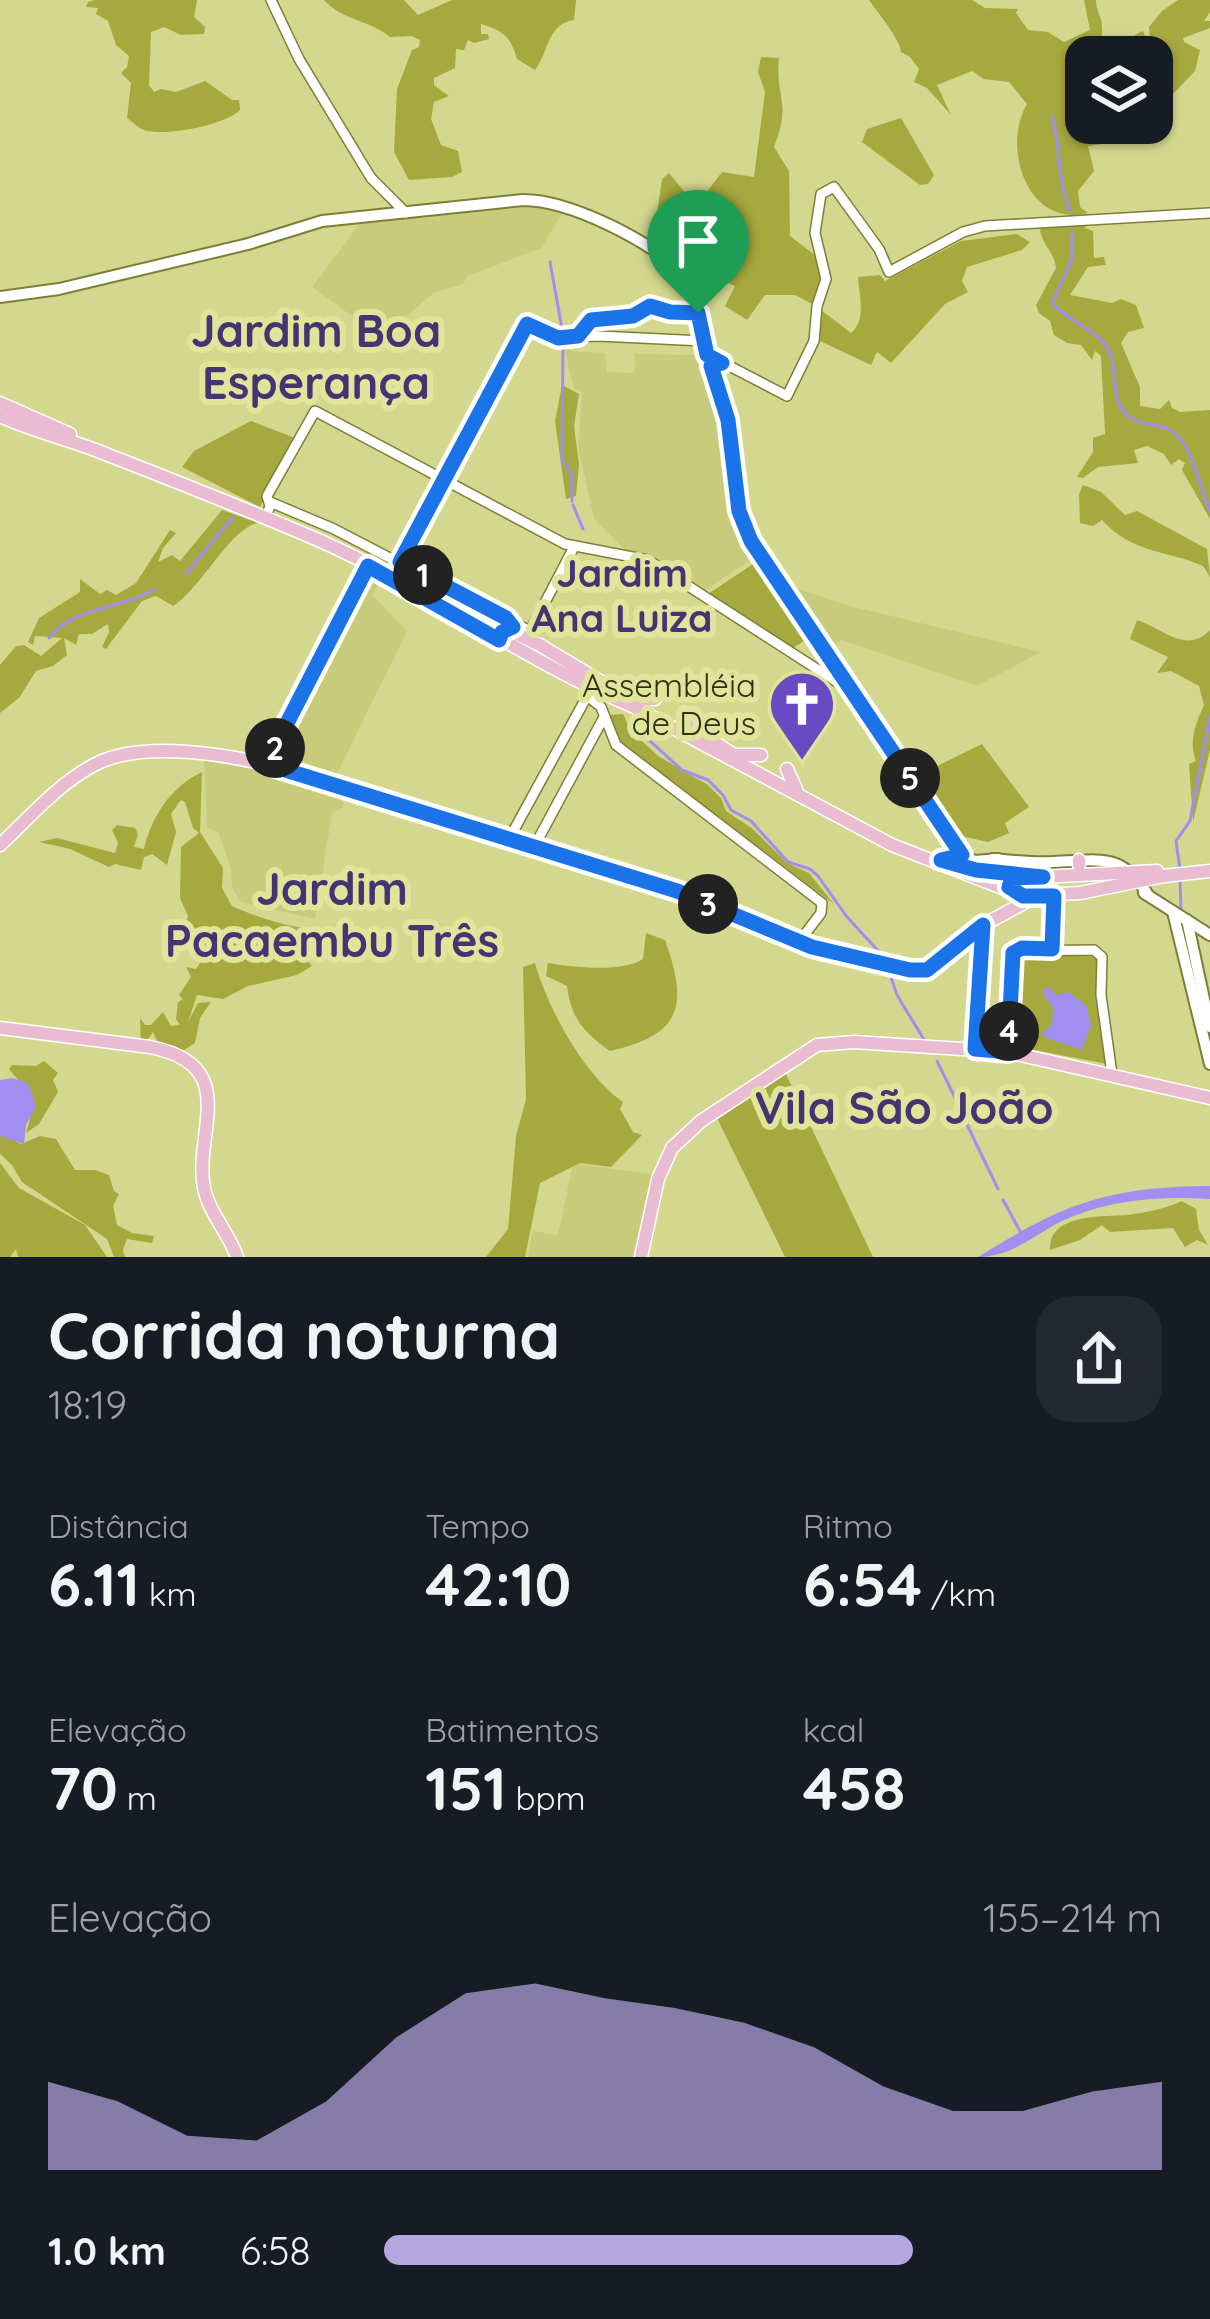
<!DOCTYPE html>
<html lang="pt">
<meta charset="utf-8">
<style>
:root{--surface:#171b24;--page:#242831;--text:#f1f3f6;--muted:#9ea1a6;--accent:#b4a7df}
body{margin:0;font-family:Quicksand,sans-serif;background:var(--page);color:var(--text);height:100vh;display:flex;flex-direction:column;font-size:45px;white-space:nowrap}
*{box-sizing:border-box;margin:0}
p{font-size:39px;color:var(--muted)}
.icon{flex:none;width:66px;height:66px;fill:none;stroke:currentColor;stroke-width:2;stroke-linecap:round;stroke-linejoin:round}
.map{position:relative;height:1257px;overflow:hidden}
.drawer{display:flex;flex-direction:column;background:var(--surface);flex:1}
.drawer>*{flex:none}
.fabs{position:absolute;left:1065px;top:36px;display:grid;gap:24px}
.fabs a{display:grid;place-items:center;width:108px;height:108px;border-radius:24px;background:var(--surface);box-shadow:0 3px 9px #0004;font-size:60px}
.pin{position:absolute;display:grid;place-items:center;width:102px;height:102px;color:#fff;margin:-123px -51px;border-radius:50% 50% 50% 0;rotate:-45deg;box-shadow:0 0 12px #0007}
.pin .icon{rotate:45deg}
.km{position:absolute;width:60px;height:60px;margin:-30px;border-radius:50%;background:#222;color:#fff;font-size:33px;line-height:60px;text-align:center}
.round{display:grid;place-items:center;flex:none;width:126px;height:126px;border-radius:36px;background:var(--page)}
.head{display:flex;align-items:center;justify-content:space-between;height:204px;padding:0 48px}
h1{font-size:66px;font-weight:700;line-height:90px}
.figures{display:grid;grid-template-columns:repeat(3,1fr);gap:18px;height:204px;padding:12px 48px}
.figures div{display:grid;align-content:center}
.figures b{font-size:60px;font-weight:700}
.figures small{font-size:33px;font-weight:400}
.figures p{font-size:33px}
.chart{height:336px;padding:24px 48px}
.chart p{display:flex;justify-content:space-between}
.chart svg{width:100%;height:216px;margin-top:12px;fill:var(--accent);opacity:.7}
ul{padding:0 48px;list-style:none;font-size:39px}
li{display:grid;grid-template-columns:192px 144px 1fr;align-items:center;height:90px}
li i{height:30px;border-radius:15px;background:var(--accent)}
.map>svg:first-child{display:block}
.built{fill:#c8cc7a}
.green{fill:#a6a93d}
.water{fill:#a08ef1}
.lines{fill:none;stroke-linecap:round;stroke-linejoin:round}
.stream{stroke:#a08ef1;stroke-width:3}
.tertiary-casing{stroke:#7d7f37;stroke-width:12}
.secondary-casing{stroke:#7d7f37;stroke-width:14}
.primary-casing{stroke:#fff;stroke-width:15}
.tertiary{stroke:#fff;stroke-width:9}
.secondary{stroke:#fff;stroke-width:10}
.primary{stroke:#e9bcd1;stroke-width:12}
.route-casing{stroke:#fff;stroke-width:24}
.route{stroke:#1a73e8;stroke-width:15}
.labels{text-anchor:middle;stroke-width:12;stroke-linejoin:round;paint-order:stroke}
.poi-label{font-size:33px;fill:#303112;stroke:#e1e59b;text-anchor:end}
.quarter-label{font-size:39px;font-weight:bold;fill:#423571;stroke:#e1e59b}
.district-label{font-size:45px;font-weight:bold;fill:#423571;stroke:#e1e59b}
</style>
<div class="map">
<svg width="1210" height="1257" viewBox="0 0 1210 1257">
<rect width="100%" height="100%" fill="#d4d88e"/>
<g class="built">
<polygon points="527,202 564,211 541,248 468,276 463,284 434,293 381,337 312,287 362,221"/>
<polygon points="569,341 571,351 605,353 607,372 634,373 635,354 703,355 726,428 728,461 757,556 699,594 654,561 626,551 594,519 578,447 582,393 575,389 570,373 564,345"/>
<polygon points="366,574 380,581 372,595 407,631 334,780 271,759"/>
<polygon points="789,586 846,605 1041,652 977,686 842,640 828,647 786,589"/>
<polygon points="204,759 247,764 344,797 343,808 332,813 315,919 241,902 232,888 231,868 218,832 207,828"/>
<polygon points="573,1163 655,1175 634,1257 528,1257 532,1231 558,1235"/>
</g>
<g class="green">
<path d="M95,0H197L194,17L205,27L204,34L181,35L164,27L151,32L149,85L154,92L161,89L176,92L205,81L232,100H239L240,110C225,125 165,137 144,130C137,127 133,122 127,118L131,83L121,73L127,67L129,56L116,45L108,21L96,14L98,8L86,7L88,2Z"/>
<path d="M324,0H404L418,15L452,0H576L574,20C547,24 549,52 535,70L517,59C510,36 504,31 481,24V34H488L489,39L474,43L468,40L464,50L456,49L455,68L434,78V85L449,96L434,102L431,119L441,145L458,151L462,172L452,177L409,180L394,152L397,89L412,50L419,47L420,40L411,36L390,37C370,20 343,21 324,0Z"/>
<path d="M869,0H972L985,8L1018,9L1016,13L1028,30L1048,32L1064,42L1090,30L1084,0H1096C1096,11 1102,17 1102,27C1103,43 1099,51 1116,57H1086V123L1135,129L1129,140L1088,146L1094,171L1078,191L1080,207L1088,213C1028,229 1001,148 1027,104L1009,82L984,79L972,71L937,85L951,115L927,88L914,82L919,69L910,57L901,52C900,39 878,13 869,0Z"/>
<path d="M1178,0H1210V12L1204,21H1210V28L1183,38L1184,42L1200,50L1195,71L1174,93L1152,95V57H1122C1125,44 1131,36 1143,31L1147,41L1150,40L1149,27L1162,11Z"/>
<path d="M761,57L779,58C775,98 792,102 774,147L789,171L790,236L820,259L821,288L812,304L795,295H765L747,320L725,306L735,286L652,248L662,179L669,173L688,196L695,199L706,193L722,172L754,177L765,92L758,72Z"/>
<polygon points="901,118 934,175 928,184 920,185 862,142 867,129"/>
<path d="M1086,224L1085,228L1093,231L1094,258L1104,257L1106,265L1088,267L1070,295L1112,303L1121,299L1136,305L1144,328L1128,332L1121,343L1140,387V406L1160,409L1169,400L1172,408L1180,412L1210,410V519L1182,470L1185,463L1179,459L1171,465L1164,454L1147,446L1134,450L1138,463L1098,467L1083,478L1077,477L1093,452V438L1105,434L1101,356L1095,351L1092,360L1081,345L1067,343L1054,335L1050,321L1039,313L1036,305L1056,268C1054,250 1040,244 1040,226Z"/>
<path d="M1017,234L1030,242L1022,250L967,267L962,281L968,292L945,304L891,363L877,352L871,365L820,341L821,310L851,333C867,319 859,296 858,277L880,275L885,281L961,241Z"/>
<polygon points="562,385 579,394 574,426 579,465 576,496 566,499 555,421"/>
<polygon points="251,421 295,438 260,507 182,467 194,451"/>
<path d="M1083,485L1101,492L1125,515L1137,511L1207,549L1210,577L1203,566C1164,549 1133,554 1102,520L1093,526L1080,523L1079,494Z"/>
<path d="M222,510L259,523C232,525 201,589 173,606L156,596L142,601L106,649L102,647L109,632L108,624L92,634H79L76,645L64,638L67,655L53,666L36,671L19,698L0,713V665L16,646L24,645L41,656L62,638L35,636L33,645L28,642L39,618L80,592V579L100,594L107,590L116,595L136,583L170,530L176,533L163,548L158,562L172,555L180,561Z"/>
<polygon points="759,560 810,637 790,650 705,596"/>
<path d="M1137,620C1162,628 1187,655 1210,630V750L1193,822L1189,764L1196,761C1188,741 1196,723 1204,705L1199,686L1171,671L1157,673L1168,657L1130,639Z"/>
<polygon points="623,714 631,731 658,756 708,785 721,798 726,811 753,829 787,863 809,873 834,904 616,740 609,715"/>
<polygon points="982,744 1029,807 1005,823 1009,833 988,842 961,836 958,842 915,777"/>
<path d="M202,772L200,832L223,868L222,888L232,906C251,915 285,926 305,928V935L295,938C293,953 305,956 312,966L297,975L248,986L223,999L197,995L188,1022L198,1003L211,1002L200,1018L195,1043L178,1054L159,1046L153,1032L146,1042H141L140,1018L145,1025H151L163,1012L171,1026L180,1025L176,1019L178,1002L183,999L179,995L191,977L186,967L196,969C211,950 193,942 185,925L188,916L180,898L181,847L199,833L193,828L185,802L181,800L171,814L176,832L167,865L152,854L144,857L141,870L115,864L109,867L70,849L39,842L57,838L115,853L118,843L112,830L117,825L135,828L138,834L134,847L144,849C151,818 170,787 202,772Z"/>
<path d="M646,933L665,940C689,1007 681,1035 610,1051C583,1032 571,1018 567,986L546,976L548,963C573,967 622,973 643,959Z"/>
<polygon points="1021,953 1099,957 1107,1064 1014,1046 1018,955"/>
<path d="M535,963C548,1009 584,1075 623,1102L620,1109L633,1132L642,1135L611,1167L580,1163L540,1183L525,1257H486L508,1229L516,1136L526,1099L523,967Z"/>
<path d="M44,1061L58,1073L53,1080L58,1092L39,1124L26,1133C38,1094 32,1097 9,1069L12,1065L36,1066Z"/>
<polygon points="784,1070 873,1257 785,1257 717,1118"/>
<polygon points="0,1133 21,1144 40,1136 56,1139 75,1170 95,1170 109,1175 114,1191 119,1194 113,1206 117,1225 132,1233 154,1236 152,1243 127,1239 123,1250 125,1257 114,1257 107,1239 22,1182 12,1165 0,1154"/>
<polygon points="0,1163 19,1188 85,1225 107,1257 18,1257 16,1249 10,1257 0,1257"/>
<path d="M1182,1201L1196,1209L1199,1230L1208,1245L1197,1240L1185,1247L1173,1228L1110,1232L1102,1225L1080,1240L1050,1250C1049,1213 1102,1217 1127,1215C1144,1213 1168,1208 1182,1201Z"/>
</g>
<g class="water">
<polygon points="1050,988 1056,995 1068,992 1086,1005 1091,1025 1082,1050 1044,1037 1042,1034 1052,1024 1053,1008 1043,993 1043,989"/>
<polygon points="13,1078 28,1083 36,1107 26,1125 24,1144 0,1136 0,1080"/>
<path d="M1210,1186V1199C1163,1196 1115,1199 1071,1217C1039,1230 1015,1257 978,1257C1065,1203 1107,1187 1210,1186Z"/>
</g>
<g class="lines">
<g class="stream">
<path d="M1052,116C1061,147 1057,181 1070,210"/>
<path d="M1072,231V259L1052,303C1067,320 1089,326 1104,343C1121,363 1108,394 1125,413C1138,427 1153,422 1168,429C1193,440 1199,488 1210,511"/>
<polyline points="550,262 563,334"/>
<polyline points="563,343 562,459 572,475 572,501"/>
<polyline points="573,505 583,529"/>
<polyline points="186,574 233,517"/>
<path d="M49,638C72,607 123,609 155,589"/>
<polyline points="629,722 682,770 708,780 723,795 731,810 751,821 788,862 810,869 818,876 847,917 883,956"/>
<polyline points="1180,869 1176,841 1190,821 1210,716"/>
<polyline points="1180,879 1181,911"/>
<polyline points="888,968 897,995 926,1043"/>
<polyline points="937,1061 957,1102"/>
<polyline points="959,1108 998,1189"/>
<polyline points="1003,1200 1020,1231"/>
</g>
<g class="tertiary-casing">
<g id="tertiary">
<polyline points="271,0 299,59 371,178 406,213"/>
<polyline points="578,336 591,321 633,316 650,306 670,312 698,313"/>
<polyline points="710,356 787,396 814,341 817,306 826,279 815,233 821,194 834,187 879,249 889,272 963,232 985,226 1210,213"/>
<polyline points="270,502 334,529 530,631 538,644"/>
<polyline points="267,514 270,506 267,496 315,411 565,544 648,560 851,691"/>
<polyline points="400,562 527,324 558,338 599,336 703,341"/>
<polyline points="530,631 574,547"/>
<polyline points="590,698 601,707 616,745 822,903 821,913 799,942"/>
<polyline points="266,764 368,565"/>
<polyline points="509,839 585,700"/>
<polyline points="534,847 604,717"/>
<polyline points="1057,949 1060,896"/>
<polyline points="979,1049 987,923"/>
<polyline points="1008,1052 1014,951 1094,950 1102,957 1101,995 1112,1074"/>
</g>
</g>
<g class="secondary-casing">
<g id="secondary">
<path d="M0,297L59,289L248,244L322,221L523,200C570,200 653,242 685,275L728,420L739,511L751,541L962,855L975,861L998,859"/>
<path d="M993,859C1013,861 1033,863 1053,862C1099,861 1121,851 1148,895"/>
<polyline points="1144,893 1210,935"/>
<polyline points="1173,912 1210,1064"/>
<polyline points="1187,920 1210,1027"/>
</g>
</g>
<g class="primary-casing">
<g id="primary">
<polyline points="0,403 70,434"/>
<path d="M0,416C34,432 69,439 103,453C175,481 246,509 316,539C426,587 522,660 632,706L892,845L1023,896L1080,893L1164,876L1210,871"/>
<polyline points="440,597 538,644 633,701"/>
<polyline points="631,700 655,699"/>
<polyline points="684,713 684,722 734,755 761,755"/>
<polyline points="787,769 796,789"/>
<path d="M0,845C29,818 59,783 94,765C142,739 231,755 281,768L677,891L812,947L916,972L927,970L970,932L1035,897"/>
<polyline points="1079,865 1079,860"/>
<polyline points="979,870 1043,877"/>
<polyline points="1040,877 1157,871"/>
<path d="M0,1028L150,1047C243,1065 193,1133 204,1188C209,1213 229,1233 237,1257"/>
<polyline points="641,1257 658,1179 672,1148 701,1121 817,1045 854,1042 1008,1052 1210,1098"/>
</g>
</g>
<use href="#tertiary" class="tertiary"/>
<use href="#secondary" class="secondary"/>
<use href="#primary" class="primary"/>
</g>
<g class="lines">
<g class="route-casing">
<polygon id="route" points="650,306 670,312 698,313 707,355 722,363 711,366 728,420 739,511 751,541 962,855 941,860 976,870 1043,877 1012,878 1009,887 1023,896 1054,896 1052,949 1022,948 1013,953 1008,1052 975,1049 983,925 927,970 910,970 812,947 677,891 266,764 368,566 499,640 502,632 513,627 506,618 400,562 527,324 558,338 578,336 591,320 633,316"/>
</g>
<use href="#route" class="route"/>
</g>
<defs>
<g id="church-pin" transform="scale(3.45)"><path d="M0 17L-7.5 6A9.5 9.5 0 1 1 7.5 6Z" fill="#6a4ac2" stroke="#e1e59b"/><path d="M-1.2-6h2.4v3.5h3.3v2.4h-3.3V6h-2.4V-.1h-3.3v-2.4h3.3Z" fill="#fff"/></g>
</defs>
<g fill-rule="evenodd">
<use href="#church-pin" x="802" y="704"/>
</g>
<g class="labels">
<g class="poi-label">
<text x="756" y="697">Assembléia<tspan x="756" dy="38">de Deus</tspan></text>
</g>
<g class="quarter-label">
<text x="622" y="587">Jardim<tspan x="622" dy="45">Ana Luiza</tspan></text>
</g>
<g class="district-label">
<text x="316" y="347">Jardim Boa<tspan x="316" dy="52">Esperança</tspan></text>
<text x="332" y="905">Jardim<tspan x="332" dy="52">Pacaembu Três</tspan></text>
<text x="904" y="1124">Vila São João</text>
</g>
</g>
</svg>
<div class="fabs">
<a><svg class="icon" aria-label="layers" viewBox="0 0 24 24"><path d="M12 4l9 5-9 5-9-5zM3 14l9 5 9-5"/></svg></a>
</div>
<div class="pin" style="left:698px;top:313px;background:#1e9e55"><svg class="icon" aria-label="arrive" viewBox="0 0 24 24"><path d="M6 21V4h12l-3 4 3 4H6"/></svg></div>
<b class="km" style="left:423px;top:575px">1</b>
<b class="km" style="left:275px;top:748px">2</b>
<b class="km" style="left:708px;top:904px">3</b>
<b class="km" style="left:1009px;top:1031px">4</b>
<b class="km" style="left:910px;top:778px">5</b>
</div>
<section class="drawer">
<div class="head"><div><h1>Corrida noturna</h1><p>18:19</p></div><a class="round"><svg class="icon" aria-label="share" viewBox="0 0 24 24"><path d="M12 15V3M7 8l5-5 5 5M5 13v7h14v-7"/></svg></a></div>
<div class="figures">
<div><p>Distância</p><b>6.11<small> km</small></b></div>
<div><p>Tempo</p><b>42:10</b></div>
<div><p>Ritmo</p><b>6:54<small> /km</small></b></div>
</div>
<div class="figures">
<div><p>Elevação</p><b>70<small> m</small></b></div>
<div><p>Batimentos</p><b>151<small> bpm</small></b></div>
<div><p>kcal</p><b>458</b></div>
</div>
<div class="chart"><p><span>Elevação</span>155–214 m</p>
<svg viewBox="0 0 160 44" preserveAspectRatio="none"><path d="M0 44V26L10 30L20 37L30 38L40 30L50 17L60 8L70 6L80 9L90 11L100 14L110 19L120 27L130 32L140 32L150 28L160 26V44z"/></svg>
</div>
<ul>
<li><b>1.0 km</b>6:58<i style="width:68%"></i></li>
</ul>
</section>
